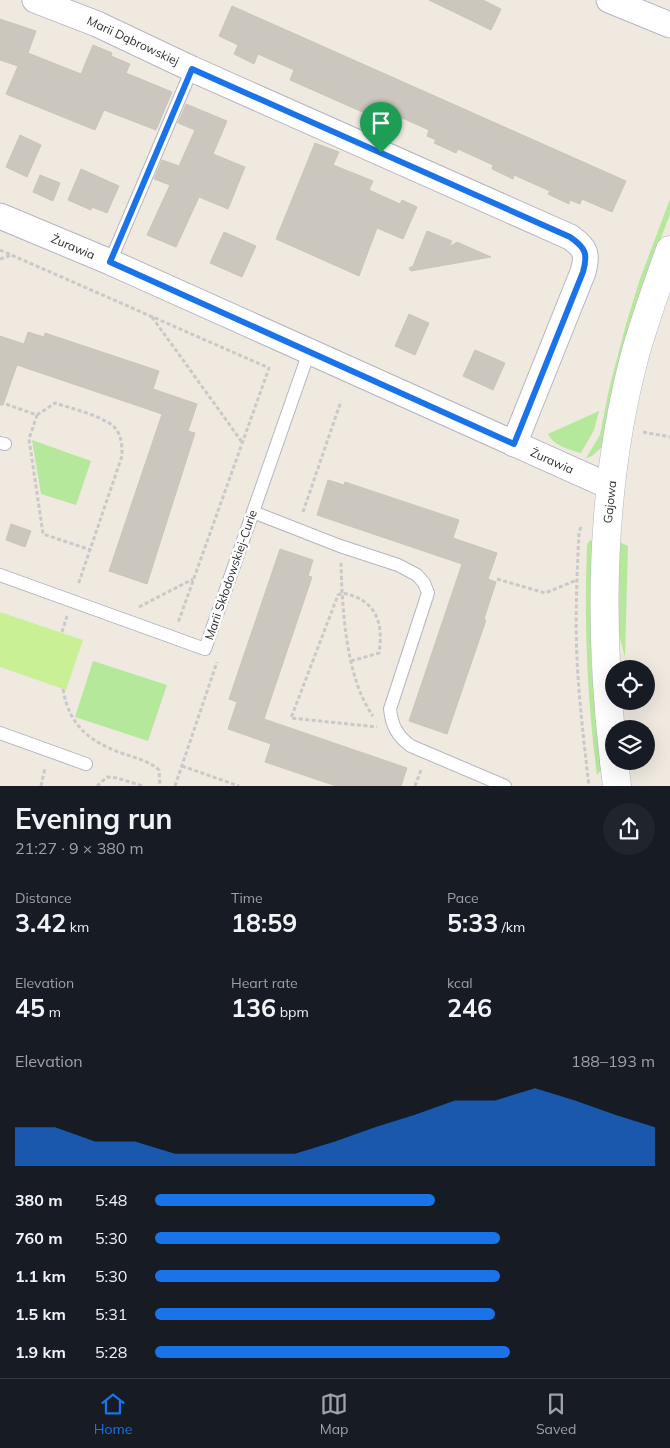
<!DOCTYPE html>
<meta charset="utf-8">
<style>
:root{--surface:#171b24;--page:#20242c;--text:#f1f3f6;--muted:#9ea1a6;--line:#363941;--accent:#1a73e8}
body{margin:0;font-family:Mulish,sans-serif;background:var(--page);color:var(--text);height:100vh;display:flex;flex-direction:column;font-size:19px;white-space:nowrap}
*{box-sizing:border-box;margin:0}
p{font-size:16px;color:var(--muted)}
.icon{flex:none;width:28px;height:28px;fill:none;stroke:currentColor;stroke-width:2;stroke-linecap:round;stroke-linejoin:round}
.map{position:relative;height:786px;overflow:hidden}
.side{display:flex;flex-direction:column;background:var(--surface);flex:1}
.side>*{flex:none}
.controls{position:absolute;left:605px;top:660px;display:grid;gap:10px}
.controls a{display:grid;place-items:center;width:50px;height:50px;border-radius:50%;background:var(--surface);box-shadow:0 5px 20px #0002;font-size:25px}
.pin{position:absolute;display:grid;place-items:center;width:42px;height:42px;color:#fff;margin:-51px -21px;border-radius:50% 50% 50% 0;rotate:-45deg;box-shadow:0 0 5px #0007}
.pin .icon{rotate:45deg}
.round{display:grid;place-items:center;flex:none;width:52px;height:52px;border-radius:26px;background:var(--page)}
.overview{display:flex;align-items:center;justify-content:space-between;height:85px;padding:0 15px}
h1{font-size:28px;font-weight:700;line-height:38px}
.figures{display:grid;grid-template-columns:repeat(3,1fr);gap:8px;height:85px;padding:5px 15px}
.figures div{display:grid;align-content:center}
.figures b{font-size:25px;font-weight:700}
.figures small{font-size:14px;font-weight:400}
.figures p{font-size:14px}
.chart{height:140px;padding:10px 15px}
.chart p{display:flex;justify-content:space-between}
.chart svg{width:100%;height:90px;margin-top:5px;fill:var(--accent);opacity:.7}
ul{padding:0 15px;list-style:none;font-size:16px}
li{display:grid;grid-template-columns:80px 60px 1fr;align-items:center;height:38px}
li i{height:12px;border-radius:6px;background:var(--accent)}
.dock{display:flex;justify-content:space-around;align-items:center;height:70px;border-top:1px solid var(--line);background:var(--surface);font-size:14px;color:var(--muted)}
.dock a{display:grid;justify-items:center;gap:2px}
.dock .active{color:var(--accent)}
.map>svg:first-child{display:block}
.green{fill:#b5e89a}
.pitch{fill:#caf096}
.building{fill:#cbc7be;stroke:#cbc5b9}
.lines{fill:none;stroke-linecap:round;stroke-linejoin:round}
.lane-casing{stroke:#b4b6c1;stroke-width:14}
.street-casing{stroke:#b4b6c1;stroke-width:27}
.secondary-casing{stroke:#b4b6c1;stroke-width:29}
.path{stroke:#c9c9c9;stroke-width:3;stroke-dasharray:4 2.5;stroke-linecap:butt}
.lane{stroke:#fff;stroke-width:12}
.street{stroke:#fff;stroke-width:25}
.secondary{stroke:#fff;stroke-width:28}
.route-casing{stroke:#fff;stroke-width:10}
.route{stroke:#1a73e8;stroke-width:6}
.labels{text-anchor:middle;stroke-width:5;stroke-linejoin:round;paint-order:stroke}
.street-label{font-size:12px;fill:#2e2e2e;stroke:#fff}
</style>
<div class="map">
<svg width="670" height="786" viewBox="0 0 670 786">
<rect width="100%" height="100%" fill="#efe9e0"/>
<g class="green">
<polygon points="670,199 670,214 645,280 602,447 592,456 586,458 600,435 609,389 626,324 640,279"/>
<path d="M599,411L594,430L581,453C569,450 553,445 548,434Z"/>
<polygon points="32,440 91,461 76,505 41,494"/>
<path d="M590,540L593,542L591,659L601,761V770L597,775C587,698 584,622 587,545Z"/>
<polygon points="619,542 628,546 625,657 618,631"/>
<polygon points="93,661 167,685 148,741 75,717"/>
</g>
<polygon class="pitch" points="0,612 83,640 66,690 0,667"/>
<g class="building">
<polygon points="429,0 483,0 501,9 491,30"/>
<polygon points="232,6 626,181 612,212 582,199 580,204 570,200 569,204 548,194 550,191 514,175 513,179 492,169 493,165 458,149 456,153 434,143 436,140 427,136 429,130 391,113 378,107 375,114 368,111 367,114 290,80 294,70 258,54 254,64 234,54 238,45 219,36"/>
<polygon points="0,19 36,31 28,53 81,74 93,45 112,53 111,56 130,64 126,73 172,92 156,130 104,110 95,130 6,94 18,66 0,60"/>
<polygon points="186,104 227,121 213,154 245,167 228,209 199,197 176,247 147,235 170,185 154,179 162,160 179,166 195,130 178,123"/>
<polygon points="20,135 41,145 27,177 6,167"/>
<polygon points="315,143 339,152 333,165 373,181 369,190 400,204 402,200 417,207 403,239 377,228 359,276 276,239"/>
<polygon points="81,169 119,186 107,213 92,207 91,210 68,200"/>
<polygon points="40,175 60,183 53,201 33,192"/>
<polygon points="427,231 452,241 449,247 457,242 491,257 411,271 409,268 413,266"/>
<polygon points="224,232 256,246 242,277 210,263"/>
<polygon points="409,314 429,323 415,355 395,346"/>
<polygon points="28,332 44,337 45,333 159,371 153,389 197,404 188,431 195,433 147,584 109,571 162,414 17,365 3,405 0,405 0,336 24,344"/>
<polygon points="475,350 505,363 493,390 463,376"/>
<polygon points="328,480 344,485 345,482 459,520 453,538 497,553 488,579 496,582 484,619 486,620 447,734 409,721 462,564 317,515"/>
<polygon points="11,524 31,531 25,547 6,540"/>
<polygon points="280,549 313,560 308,576 312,577 264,719 407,768 401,786 336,786 265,762 271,744 228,729 237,702 229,699"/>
</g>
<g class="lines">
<g class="lane-casing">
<g id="lane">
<polyline points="110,262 192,69"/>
<polyline points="0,443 5,444"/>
<path d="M253,512L340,546L398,565L417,575L424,583L428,593L390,709C392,726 397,736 411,746L505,786"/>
<polyline points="0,575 205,649 309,352"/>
<polyline points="0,733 86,764"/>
</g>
</g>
<g class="street-casing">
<g id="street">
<path d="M35,0L97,24L192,69L570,237C586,248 588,254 583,272L514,444"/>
<polyline points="609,0 670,25"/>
<polyline points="0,216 110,262 611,487"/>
</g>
</g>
<g class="secondary-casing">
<g id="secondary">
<path d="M614,761C598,624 600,484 636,351C646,317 658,283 670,250"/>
<polyline points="614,761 617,786"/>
</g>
</g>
<g class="path">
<polyline points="0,250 269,368 178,623"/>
<polyline points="0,259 12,255"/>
<polyline points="152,317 242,442"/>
<polyline points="0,402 37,415 29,439 43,534 91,550"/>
<path d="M37,415L55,403C70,408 107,417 116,429C122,437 122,447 122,456L78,585"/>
<polyline points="643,432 670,437"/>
<polyline points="303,512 341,401"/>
<path d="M581,527L579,532C577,574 575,617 577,659C579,701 584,743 589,786"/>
<path d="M341,563C342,608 346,679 373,716"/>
<polyline points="497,579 545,593 577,580"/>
<polyline points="139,607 193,579"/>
<polyline points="62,632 67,616"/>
<path d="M351,661L379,653C384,621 375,599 342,593L338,595L291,718L377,727"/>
<path d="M63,689C69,726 90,742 124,754C136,758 149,761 159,770L160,786"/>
<polyline points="182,766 239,786"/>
<polyline points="41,786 45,768"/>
<polyline points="97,786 107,777 117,778 143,786"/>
<polyline points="175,786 217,662"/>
<polyline points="415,786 421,770"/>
</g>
<use href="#lane" class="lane"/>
<use href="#street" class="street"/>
<use href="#secondary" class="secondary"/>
</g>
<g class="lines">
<g class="route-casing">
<path id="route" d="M192,69L570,237C586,248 588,254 583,272L514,444L110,262Z"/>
</g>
<use href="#route" class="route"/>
</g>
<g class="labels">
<g class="street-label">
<text transform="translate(133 41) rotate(25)" y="4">Marii Dąbrowskiej</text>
<text transform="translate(73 247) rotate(23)" y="4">Żurawia</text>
<text transform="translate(552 461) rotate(24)" y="4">Żurawia</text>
<text transform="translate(610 502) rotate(-84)" y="4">Gajowa</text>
<text transform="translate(231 575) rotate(-71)" y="4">Marii Skłodowskiej-Curie</text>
</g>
</g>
</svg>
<div class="controls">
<a><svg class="icon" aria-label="locate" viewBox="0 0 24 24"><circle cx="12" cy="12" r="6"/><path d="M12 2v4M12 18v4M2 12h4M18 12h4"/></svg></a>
<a><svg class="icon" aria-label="layers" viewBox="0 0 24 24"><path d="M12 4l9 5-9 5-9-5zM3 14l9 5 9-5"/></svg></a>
</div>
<div class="pin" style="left:381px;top:153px;background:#1e9e55"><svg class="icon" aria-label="arrive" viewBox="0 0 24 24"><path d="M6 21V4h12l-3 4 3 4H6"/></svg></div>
</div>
<section class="side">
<div class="overview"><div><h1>Evening run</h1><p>21:27 · 9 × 380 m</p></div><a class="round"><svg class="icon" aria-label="share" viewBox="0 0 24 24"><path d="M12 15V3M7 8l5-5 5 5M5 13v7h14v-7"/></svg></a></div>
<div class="figures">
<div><p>Distance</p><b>3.42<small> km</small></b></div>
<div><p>Time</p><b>18:59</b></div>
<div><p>Pace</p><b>5:33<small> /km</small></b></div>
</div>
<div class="figures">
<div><p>Elevation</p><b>45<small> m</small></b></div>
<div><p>Heart rate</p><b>136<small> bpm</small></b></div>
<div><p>kcal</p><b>246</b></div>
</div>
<div class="chart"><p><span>Elevation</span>188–193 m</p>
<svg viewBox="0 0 160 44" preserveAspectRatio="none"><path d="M0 44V25L10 25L20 32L30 32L40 38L50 38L60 38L70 38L80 32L90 25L100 19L110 12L120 12L130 6L140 12L150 19L160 25V44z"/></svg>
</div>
<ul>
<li><b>380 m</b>5:48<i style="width:56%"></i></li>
<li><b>760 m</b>5:30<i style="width:69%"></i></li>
<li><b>1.1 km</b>5:30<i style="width:69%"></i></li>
<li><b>1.5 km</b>5:31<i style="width:68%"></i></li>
<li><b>1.9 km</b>5:28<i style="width:71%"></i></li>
</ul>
</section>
<nav class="dock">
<a class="active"><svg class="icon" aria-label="home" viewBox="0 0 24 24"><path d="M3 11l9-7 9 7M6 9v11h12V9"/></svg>Home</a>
<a><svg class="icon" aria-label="map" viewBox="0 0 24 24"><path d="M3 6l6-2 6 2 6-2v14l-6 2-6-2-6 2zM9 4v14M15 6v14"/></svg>Map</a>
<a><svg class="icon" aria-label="saved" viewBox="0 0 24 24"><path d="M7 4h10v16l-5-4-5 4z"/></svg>Saved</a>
</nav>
